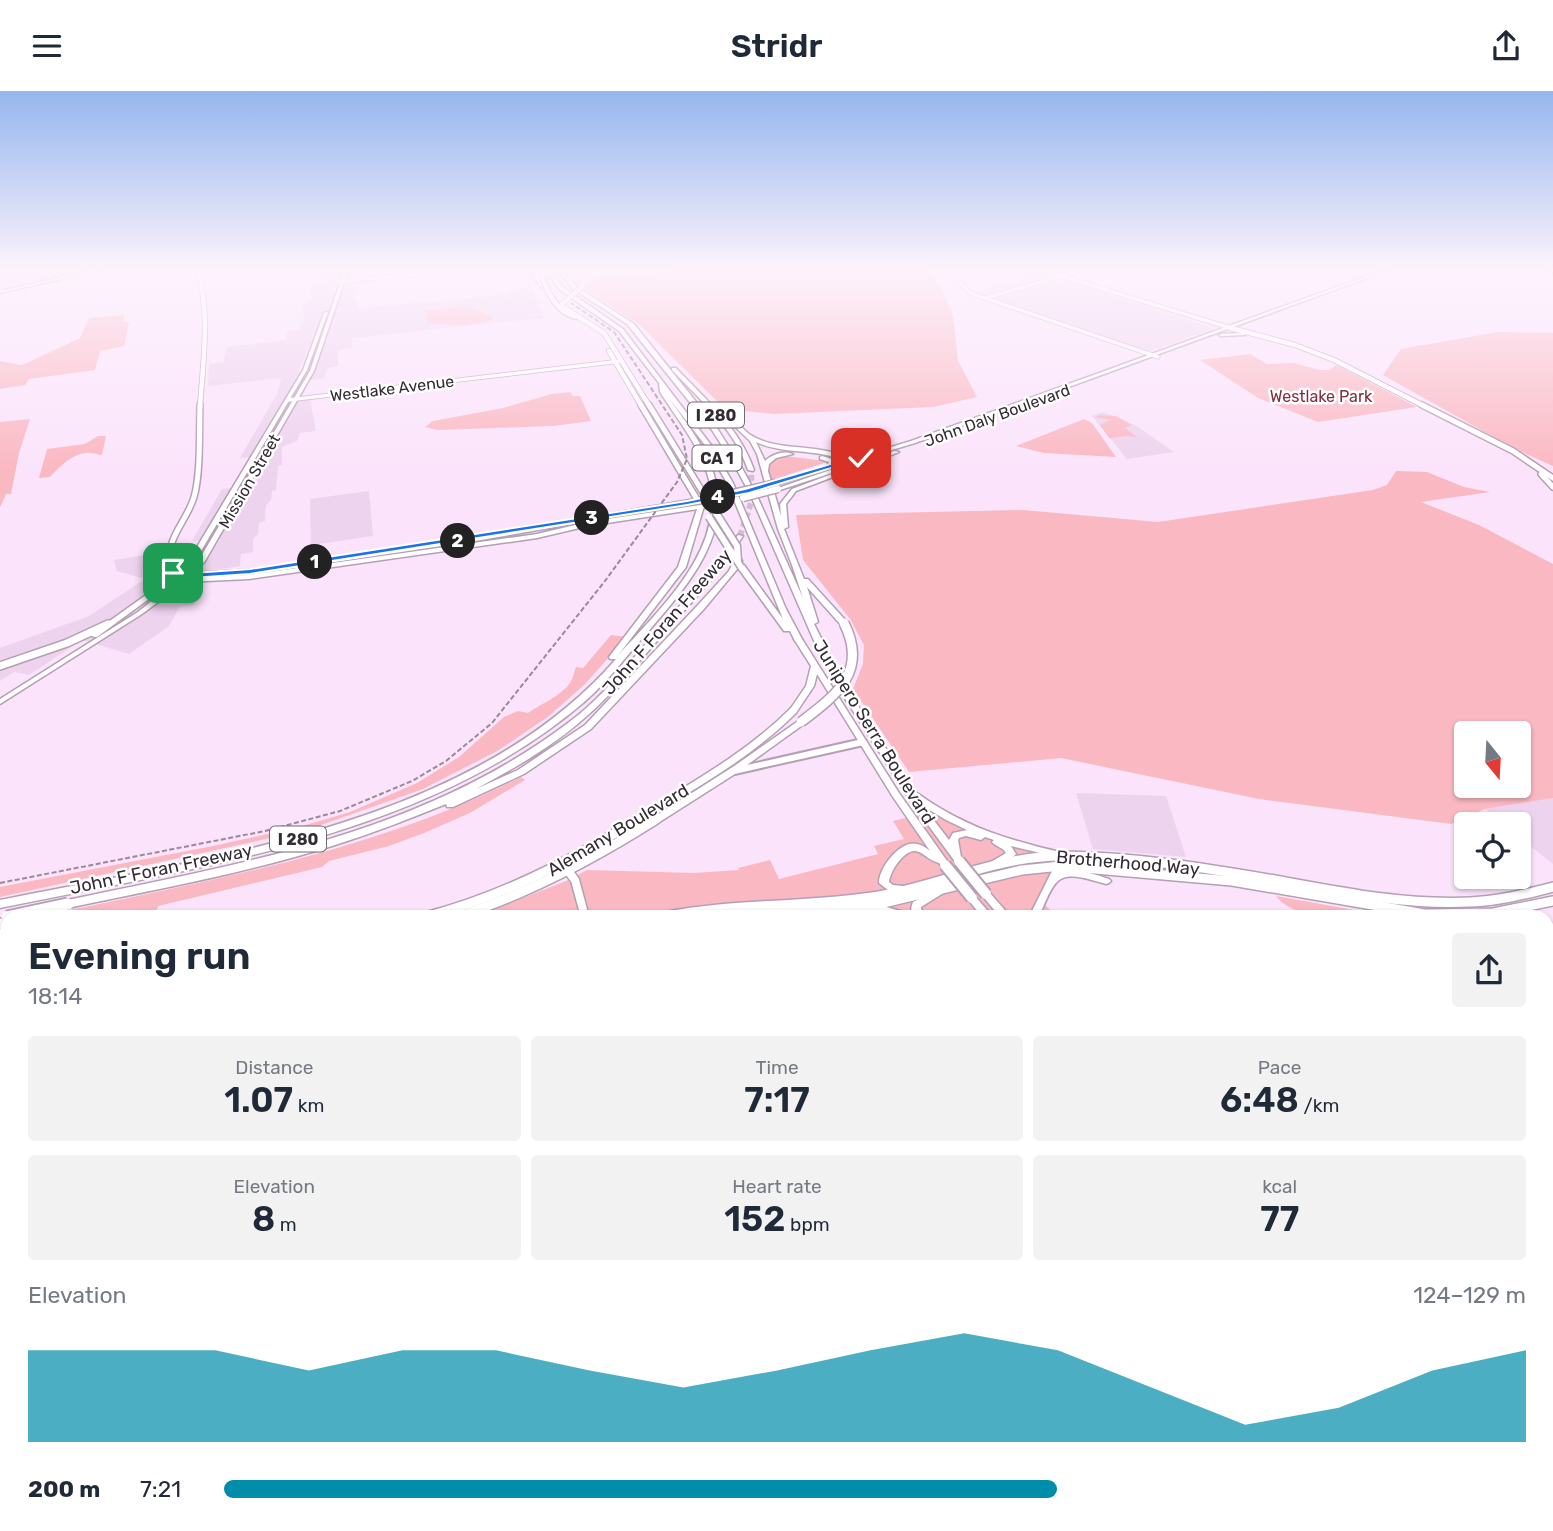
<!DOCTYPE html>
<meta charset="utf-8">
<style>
:root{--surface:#fff;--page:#f2f2f3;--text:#1f2937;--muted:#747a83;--accent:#008daa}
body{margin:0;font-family:Rubik,sans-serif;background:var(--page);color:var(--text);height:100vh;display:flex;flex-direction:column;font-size:26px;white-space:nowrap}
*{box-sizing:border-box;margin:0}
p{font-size:23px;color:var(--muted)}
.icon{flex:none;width:38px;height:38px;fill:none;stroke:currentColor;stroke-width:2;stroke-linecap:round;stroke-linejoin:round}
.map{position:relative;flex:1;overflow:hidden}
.side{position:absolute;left:0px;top:819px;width:1554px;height:621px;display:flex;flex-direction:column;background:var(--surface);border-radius:21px 21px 0 0;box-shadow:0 2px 5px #0004}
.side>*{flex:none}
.needle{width:46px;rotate:162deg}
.controls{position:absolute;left:1454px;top:630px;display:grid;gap:14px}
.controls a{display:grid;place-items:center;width:77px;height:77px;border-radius:7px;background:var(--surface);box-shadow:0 2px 5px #0004;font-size:35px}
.pin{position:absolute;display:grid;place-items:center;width:60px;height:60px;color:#fff;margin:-30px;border-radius:14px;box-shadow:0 4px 10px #0006}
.km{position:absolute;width:35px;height:35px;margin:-18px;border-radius:50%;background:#222;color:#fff;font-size:19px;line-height:35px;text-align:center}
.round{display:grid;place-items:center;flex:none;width:74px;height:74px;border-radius:7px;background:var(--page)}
.summary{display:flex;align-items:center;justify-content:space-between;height:119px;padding:0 28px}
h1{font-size:38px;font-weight:600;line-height:52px}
.metrics{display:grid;grid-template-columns:repeat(3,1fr);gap:10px;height:119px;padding:7px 28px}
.metrics div{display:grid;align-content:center;border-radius:7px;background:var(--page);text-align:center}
.metrics b{font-size:35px;font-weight:600}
.metrics small{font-size:19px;font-weight:400}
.metrics p{font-size:19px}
.chart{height:196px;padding:14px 28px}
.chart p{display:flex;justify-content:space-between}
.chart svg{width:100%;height:126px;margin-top:7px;fill:var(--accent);opacity:.7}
ul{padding:0 28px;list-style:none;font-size:23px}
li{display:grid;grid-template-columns:112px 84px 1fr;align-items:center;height:52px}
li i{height:18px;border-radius:9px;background:var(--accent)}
header{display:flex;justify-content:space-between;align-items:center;height:91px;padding:0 28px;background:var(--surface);font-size:32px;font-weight:600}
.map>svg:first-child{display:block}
.built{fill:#eed3ee}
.green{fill:#fab8c2;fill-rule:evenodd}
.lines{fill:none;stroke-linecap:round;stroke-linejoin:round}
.motorway-tunnel{stroke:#d3bfd3;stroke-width:6;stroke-dasharray:6 3.5;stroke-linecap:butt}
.tertiary-far3-casing{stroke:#b49fb4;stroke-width:5}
.tertiary-far2-casing{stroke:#b49fb4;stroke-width:10}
.tertiary-far1-casing{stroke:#b49fb4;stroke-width:11}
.tertiary-casing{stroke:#b49fb4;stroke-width:14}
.secondary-far3-casing{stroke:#b49fb4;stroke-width:6}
.secondary-far2-casing{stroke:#b49fb4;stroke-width:8}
.secondary-far1-casing{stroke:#b49fb4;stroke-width:10}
.secondary-casing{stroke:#b49fb4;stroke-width:12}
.primary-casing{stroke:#b49fb4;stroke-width:3}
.trunk-casing{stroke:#b49fb4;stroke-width:3}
.motorway-casing{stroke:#b49fb4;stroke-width:3}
.tertiary-far3{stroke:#fff;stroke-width:3.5}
.tertiary-far2{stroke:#fff;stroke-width:6}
.tertiary-far1{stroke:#fff;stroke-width:8}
.tertiary{stroke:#fff;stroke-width:10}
.secondary-far3{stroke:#fff;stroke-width:4.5}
.secondary-far2{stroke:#fff;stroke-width:5}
.secondary-far1{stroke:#fff;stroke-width:7}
.secondary{stroke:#fff;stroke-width:9}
.primary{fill:#fff;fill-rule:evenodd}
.trunk{fill:#fff;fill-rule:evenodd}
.motorway{fill:#fff;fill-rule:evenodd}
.tram{stroke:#998999;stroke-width:2.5}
.rail{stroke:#998999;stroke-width:2;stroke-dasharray:5 2.5;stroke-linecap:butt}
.secondary-bridge-casing{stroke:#b49fb4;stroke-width:6;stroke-linecap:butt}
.primary-bridge-casing{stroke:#b49fb4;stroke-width:9;stroke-linecap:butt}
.trunk-bridge-casing{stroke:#b49fb4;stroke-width:14;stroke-linecap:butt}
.motorway-bridge-far2-casing{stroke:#b49fb4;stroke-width:9;stroke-linecap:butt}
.motorway-bridge-far1-casing{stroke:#b49fb4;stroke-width:12;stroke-linecap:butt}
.motorway-bridge-casing{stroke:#b49fb4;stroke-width:15;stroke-linecap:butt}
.secondary-bridge{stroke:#fff;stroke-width:4.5}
.primary-bridge{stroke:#fff;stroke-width:6}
.trunk-bridge{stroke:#fff;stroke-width:10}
.motorway-bridge-far2{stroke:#fff;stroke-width:6}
.motorway-bridge-far1{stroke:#fff;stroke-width:9}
.motorway-bridge{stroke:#fff;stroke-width:11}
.route{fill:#1a73e8;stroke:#fff;stroke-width:2}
.labels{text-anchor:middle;stroke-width:5;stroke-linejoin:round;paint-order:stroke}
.far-street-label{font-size:16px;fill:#342c34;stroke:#fff}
.far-park-label{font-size:16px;fill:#802d41;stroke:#fff}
.shield{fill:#fff;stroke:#716b71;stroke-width:2}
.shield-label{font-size:16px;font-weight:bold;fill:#342c34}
.street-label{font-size:18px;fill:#342c34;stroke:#fff}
</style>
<header><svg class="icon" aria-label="menu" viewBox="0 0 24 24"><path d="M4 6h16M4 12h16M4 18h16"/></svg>Stridr<svg class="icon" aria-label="share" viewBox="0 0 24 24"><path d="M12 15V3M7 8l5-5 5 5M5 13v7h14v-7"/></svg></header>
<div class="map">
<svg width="1553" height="1440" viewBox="0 0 1553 1440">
<rect width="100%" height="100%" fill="#fbe4fb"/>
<g class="built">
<polygon points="1,177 100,177 22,194 0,193"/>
<polygon points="329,177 369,177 354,183 350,190 372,189 358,193 359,200 353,201 358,218 511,203 509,198 531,195 544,227 352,247 352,257 337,259 338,275 328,277 323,288 310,289 336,221 323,222 297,285 283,311 310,308 316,340 300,342 297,350 282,356 282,374 278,375 276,399 272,400 271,409 266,414 265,430 259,432 258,443 253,448 253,461 241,463 240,475 198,482 220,448 192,450 222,398 250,395 266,365 240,367 278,301 281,287 208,295 209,273 224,271 226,256 286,249 287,241 300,239 300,234 304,232 303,215 312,208 310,198 311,194 316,193 316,182 329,180"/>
<polygon points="1055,177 1082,177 987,205 975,201 1014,190 1004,186 1033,178 1042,181"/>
<polygon points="1062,188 1201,233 1214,238 1147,261 995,208"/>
<polygon points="1103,321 1135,334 1174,361 1127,368 1092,325"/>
<polygon points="369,400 373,445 311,454 310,408"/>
<polygon points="163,461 169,504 199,502 193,514 180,515 169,535 129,563 82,549 29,584 14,581 0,590 0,557 89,525 145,488 117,480 114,469"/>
<polygon points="1076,702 1166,705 1186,766 1093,758"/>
<polygon points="1553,707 1553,773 1519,746 1519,733 1504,733 1485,718"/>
<polygon points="550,1433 650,1433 644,1440 551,1440"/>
</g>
<g class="green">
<polygon points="706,177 925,177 941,197 953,223 958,270 977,306 933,316 774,323 725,318 640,234 585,198 589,188"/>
<polygon points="467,216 489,224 494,229 465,234 427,233 425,219"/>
<polygon points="124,224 123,231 129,231 124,255 100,260 95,279 29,288 25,294 0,298 0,270 20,274 27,272 80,247 89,227"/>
<polygon points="1498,241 1553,242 1553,375 1513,357 1383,284 1401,258"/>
<polygon points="1250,263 1267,273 1294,272 1319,279 1330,279 1336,274 1417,316 1318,331 1258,307 1200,269"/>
<polygon points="570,301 573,305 580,305 591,330 553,335 437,339 425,336 433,330 503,317 552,303"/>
<polygon points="1100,324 1116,325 1132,334 1125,337 1138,347 1128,345 1109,347 1100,334 1110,329 1095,326"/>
<polygon points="30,328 19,362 11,403 6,403 0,416 0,331"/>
<polygon points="1084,328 1092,332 1116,366 1044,362 1016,355"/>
<path d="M98,345H106L102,364C98,364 95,362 91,362C75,360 59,376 50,386L39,387L47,358L85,353Z"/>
<polygon points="785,365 825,370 827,371 769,390 767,373 771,368"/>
<path d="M1396,380L1427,381L1464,396L1490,401L1421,411L1479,434L1553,473V707L1485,718L1451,733L1259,708L1061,667L909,681L853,598L863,573L864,554L850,528L803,469L796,424L1023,419L1158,431L1373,399L1387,394ZM1466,642H1519V695H1466Z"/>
<path d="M611,544L627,546L585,593L549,625L499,659L423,698L307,739L0,806V796L213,755L299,736L350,721L417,692L459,666L504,626L518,620L528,622C540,613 560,606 570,592C573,588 574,581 576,576L583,577Z"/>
<path d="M521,686L525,689L470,722L424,742L389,755L329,770L322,776L158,815L157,819L130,824H61V821C218,788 377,759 521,686Z"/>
<polygon points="943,718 1004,747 1048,758 1053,781 1040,808 1051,820 1045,823 1047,826 474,826 566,790 587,779 694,782 739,779 738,777 770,769 779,788 878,763 874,755 904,748 893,730"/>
<path d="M1276,805L1382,824L1395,826C1365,826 1296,833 1276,805Z"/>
<polygon points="650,1433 873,1433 876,1440 644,1440"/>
<polygon points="1163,1433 1272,1433 1273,1435 1262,1440 1167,1440"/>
</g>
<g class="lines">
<polyline class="motorway-tunnel" points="740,445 752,409 751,379"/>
<g class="tertiary-far3-casing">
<g id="tertiary-far3">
<polyline points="945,177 970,202 1158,266"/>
<polyline points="1061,185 1227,236"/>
<polyline points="336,191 487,177"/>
<polyline points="986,207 1089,177"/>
<polyline points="288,309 621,270"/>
</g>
</g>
<g class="tertiary-far2-casing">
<polyline id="tertiary-far2" points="734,680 863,651"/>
</g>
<g class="tertiary-far1-casing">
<g id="tertiary-far1">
<polyline points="565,776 575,789 585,826"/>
<polyline points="1547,1021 1553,1023"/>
<polyline points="1547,1035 1553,1036"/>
</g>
</g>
<g class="tertiary-casing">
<polyline id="tertiary" points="0,1073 7,1071"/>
</g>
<g class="secondary-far3-casing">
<g id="secondary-far3">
<path d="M197,177C211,222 203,269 200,316"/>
<polyline points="575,177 583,190 582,196"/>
<polyline points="563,216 604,242 650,316"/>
<polyline points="1227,236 1295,254 1334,269 1426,316"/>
<polyline points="609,260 642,316"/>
</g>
</g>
<g class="secondary-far2-casing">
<g id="secondary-far2">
<polyline points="641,314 698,410"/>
<polyline points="649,314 707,408"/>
<polyline points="1422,314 1513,360 1553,387"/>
<polyline points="1541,383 1553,396"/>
<path d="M176,485C157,454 186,434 194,406C201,382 199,340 200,314"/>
</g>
</g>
<g class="secondary-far1-casing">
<g id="secondary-far1">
<polyline points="0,575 67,552 108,533"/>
<path d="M634,731C689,697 747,666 793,620"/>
<polyline points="653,731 733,680"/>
</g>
</g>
<g class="secondary-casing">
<g id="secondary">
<path d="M425,826C502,806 569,771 637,729"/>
<path d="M456,826C528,803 592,769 655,729"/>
<path d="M663,826C735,811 807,817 879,805C942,794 1000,764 1065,765C1135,766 1206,777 1275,789C1340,801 1404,814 1470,811C1498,810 1526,803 1553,796"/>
<polyline points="709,826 875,814 1022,779 1061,775 1232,790 1425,823 1493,822 1553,810"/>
<polyline points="0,832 7,834"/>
<polyline points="0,893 7,892"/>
</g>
</g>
<g class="primary-casing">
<g id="primary">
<polygon points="101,177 109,177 0,202 0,200"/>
<path d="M345,177H349L314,280L205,470L194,482L260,478L475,446L707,406L709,407L714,414L711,416L588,435L537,447L249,488L185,491L142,523L0,613V608L138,521L178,489L176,488L97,546H94L90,544L174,484L191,466L303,279L324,222L328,221L307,279L197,467L182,483L186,482L199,469L310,280ZM705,410L707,413L588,431L537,443L249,484L189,487L260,482L475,450Z"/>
<polygon points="1389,177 1395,177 915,352 778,393 773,392 911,350"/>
<polygon points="1539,177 1553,179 1553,181 1540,178"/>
<polygon points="1243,242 1245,244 1221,245 1219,244 1221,243"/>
<polygon points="842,375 845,377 844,378 780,399 775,398"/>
<polygon points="1547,1394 1553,1397 1553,1417 1547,1414"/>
<polygon points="1547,1427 1552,1435 1553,1440 1539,1440 1536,1433 1547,1433"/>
</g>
</g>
<g class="trunk-casing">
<g id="trunk">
<path d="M795,546H798L802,548L899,702L950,774L948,776H942L939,772C930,770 926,764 919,761C906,755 890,780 889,791L893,794L913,796L915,798L913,800L910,801L888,799L879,792C879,778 895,757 909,753C917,751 924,755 930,760L893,706L817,583L814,595L796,622H790L789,620L806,595L811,575L794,548Z"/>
<path d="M847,607H853L914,701L917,702C950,726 986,742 1025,752C1041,757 1057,760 1073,764L1075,766L1073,768L1070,769L1011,755L1016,763L1014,765L989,779L986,778L984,776L986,774L1006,762C1003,756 996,756 992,751L994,749L985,746L981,749L966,745L959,747L958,749L961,766L964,770L962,772H956L912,712L846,609ZM923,715L946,729L967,739L953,742L949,749Z"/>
<path d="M1065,772L1068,773L1070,775L1064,780C1079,778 1094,783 1109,788L1111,790L1109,792L1106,793C1093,790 1068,779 1057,791C1050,797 1043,817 1039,826H1029L1053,778Z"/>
<path d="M942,796L945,797L947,799L945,801L921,816V818L929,826C918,826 907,826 913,811Z"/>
<polygon points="986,799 989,801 1011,826 1000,826 981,803 983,801"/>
<polygon points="972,803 975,805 993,826 982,826 967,807 969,805"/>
<path d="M844,812L886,816L912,823L914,826C891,826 867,822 844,820L841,819L839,816L841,813Z"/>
<polygon points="1547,1283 1553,1286 1553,1300 1547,1297"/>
<polygon points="1547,1317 1553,1320 1553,1344 1547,1345"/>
</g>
</g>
<g class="motorway-casing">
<g id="motorway">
<path d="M538,177H542C547,198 556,215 576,226V228C553,223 543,198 538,177Z"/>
<path d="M543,177H547L564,197L623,238L711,354L733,392L786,518L802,548L801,550H795L790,540H784L738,477L704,518L591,638L524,683L453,716H447L446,713C409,728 373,742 335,754C248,782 157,798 68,817L64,816L63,813L64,810L68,809C243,772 421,743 568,632C602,607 628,573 656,541C685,509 714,479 738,444L743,445C721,480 693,510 665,541C640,569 616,599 588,624C555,654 515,677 476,698L518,679L585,634L698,514L729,480L735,468H741L742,470L739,474H744L783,528L727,392L705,354L669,307C685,331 706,356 714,384C733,447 684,498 647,542C626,565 607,592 583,612C424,747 198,776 0,817V809C206,767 471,735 616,568H610L609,566L678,476L698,415L703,414L704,415L686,476L616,567C659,518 729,457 708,385C699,354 677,328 660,301L659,292L619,240L560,199Z"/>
<path d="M556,177H560L577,196L634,233L717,337L742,377L757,405L803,507L792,474L778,438L757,363L750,350L732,333L737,332C741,335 745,340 749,343C779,363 822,350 852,370L843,379L894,360L899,361L796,400L786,413L788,436L784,438L804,488H808L848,532L847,534H841L807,496L818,531L814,533L838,581L854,609L853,611H847L815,552L751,405L736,377L712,339L627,233L573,198ZM756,351C784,364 817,357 845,370L837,378L840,380L792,398L780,413L781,425L768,380L769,373L776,367L793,363C784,359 772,363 765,370Z"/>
<path d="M672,277H676C706,309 739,336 754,379L753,380L748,379C734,337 701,310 672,279Z"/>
<polygon points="822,365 835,369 836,370 832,376 827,375 829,371 820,368 820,366"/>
<polygon points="801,628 804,629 805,631 804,633 736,682 730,682 728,680 730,678"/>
</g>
</g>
<use href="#tertiary-far3" class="tertiary-far3"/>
<use href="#tertiary-far2" class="tertiary-far2"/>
<use href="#tertiary-far1" class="tertiary-far1"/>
<use href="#tertiary" class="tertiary"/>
<use href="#secondary-far3" class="secondary-far3"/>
<use href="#secondary-far2" class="secondary-far2"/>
<use href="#secondary-far1" class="secondary-far1"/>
<use href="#secondary" class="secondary"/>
<use href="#primary" class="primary"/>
<use href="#trunk" class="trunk"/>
<use href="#motorway" class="motorway"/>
<g class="tram">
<polyline points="0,1071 7,1069"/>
<polyline points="1547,1311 1553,1314"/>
</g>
<g class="rail">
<polyline points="527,177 541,198"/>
<polyline points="0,792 265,740 340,720 412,690 446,670 492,632 605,490 677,391 687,368 682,344 614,241 571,212"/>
</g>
<g class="secondary-bridge-casing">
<polyline id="secondary-bridge" points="562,213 582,196"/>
</g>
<g class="primary-bridge-casing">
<g id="primary-bridge">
<polyline points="743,407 778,398"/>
<polyline points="707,408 776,392"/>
</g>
</g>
<g class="trunk-bridge-casing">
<g id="trunk-bridge">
<polyline points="959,770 986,803"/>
<polyline points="945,774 972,807"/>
</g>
</g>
<g class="motorway-bridge-far2-casing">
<g id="motorway-bridge-far2">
<polyline points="711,414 737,455 738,470"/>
<polyline points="709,426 741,476"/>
</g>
</g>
<g class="motorway-bridge-far1-casing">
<path id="motorway-bridge-far1" d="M801,631C838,603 868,580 844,532"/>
</g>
<g class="motorway-bridge-casing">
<polyline id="motorway-bridge" points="7,826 68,813"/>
</g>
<use href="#secondary-bridge" class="secondary-bridge"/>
<use href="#primary-bridge" class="primary-bridge"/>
<use href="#trunk-bridge" class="trunk-bridge"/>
<use href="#motorway-bridge-far2" class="motorway-bridge-far2"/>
<use href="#motorway-bridge-far1" class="motorway-bridge-far1"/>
<use href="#motorway-bridge" class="motorway-bridge"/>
</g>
<linearGradient id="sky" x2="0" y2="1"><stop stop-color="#95b6ee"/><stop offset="0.47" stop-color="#fdf3fd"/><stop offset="1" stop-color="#fdf3fd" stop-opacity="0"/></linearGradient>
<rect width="1553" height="379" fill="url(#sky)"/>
<polygon class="route" points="858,365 864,367 749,402 687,414 250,483 176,488 168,482 173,479 178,483 250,478 687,410 745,398"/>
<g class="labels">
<g class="far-street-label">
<text transform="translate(392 297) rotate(-7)" y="6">Westlake Avenue</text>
<text transform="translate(997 324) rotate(-20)" y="6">John Daly Boulevard</text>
<text transform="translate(249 390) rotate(-60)" y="6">Mission Street</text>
</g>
<g class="far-park-label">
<text x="1321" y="311">Westlake Park</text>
</g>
<g class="shield">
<rect x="688" y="311.5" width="56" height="25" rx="5"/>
<rect x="692.5" y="354.5" width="49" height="25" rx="5"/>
<rect x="270" y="735.5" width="56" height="25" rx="5"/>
</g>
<g class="shield-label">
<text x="716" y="330">I 280</text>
<text x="717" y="373">CA 1</text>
<text x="298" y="754">I 280</text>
</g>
<g class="street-label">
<text transform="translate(667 531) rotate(-49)" y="6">John F Foran Freeway</text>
<text transform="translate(874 641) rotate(58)" y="6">Junipero Serra Boulevard</text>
<text transform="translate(618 739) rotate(-31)" y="6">Alemany Boulevard</text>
<text transform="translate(1128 772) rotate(5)" y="6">Brotherhood Way</text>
<text transform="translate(161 778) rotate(-12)" y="6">John F Foran Freeway</text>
</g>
</g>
</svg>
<div class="controls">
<a><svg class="needle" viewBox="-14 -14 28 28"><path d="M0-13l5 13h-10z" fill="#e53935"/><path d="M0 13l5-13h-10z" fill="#747a83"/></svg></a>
<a><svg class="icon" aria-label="locate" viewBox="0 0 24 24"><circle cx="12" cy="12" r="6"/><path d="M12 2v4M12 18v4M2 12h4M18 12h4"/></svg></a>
</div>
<div class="pin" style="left:173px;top:482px;background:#1e9e55"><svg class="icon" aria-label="arrive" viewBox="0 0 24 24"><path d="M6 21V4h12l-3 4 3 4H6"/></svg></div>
<div class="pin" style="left:861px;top:367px;background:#d93025"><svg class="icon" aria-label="check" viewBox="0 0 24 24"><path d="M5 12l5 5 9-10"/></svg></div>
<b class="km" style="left:315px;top:471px">1</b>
<b class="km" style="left:458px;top:450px">2</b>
<b class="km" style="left:592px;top:427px">3</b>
<b class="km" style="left:718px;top:406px">4</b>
<section class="side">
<div class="summary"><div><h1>Evening run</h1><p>18:14</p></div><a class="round"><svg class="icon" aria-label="share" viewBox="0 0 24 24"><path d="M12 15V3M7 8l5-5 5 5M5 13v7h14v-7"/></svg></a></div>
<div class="metrics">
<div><p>Distance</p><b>1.07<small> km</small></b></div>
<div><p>Time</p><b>7:17</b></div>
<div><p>Pace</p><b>6:48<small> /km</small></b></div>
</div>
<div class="metrics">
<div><p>Elevation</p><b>8<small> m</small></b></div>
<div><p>Heart rate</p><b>152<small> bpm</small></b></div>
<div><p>kcal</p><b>77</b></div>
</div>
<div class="chart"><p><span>Elevation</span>124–129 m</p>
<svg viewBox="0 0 160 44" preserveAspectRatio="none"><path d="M0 44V12L10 12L20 12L30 19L40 12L50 12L60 19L70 25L80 19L90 12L100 6L110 12L120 25L130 38L140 32L150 19L160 12V44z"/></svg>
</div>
<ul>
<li><b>200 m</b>7:21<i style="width:64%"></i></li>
</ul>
</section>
</div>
